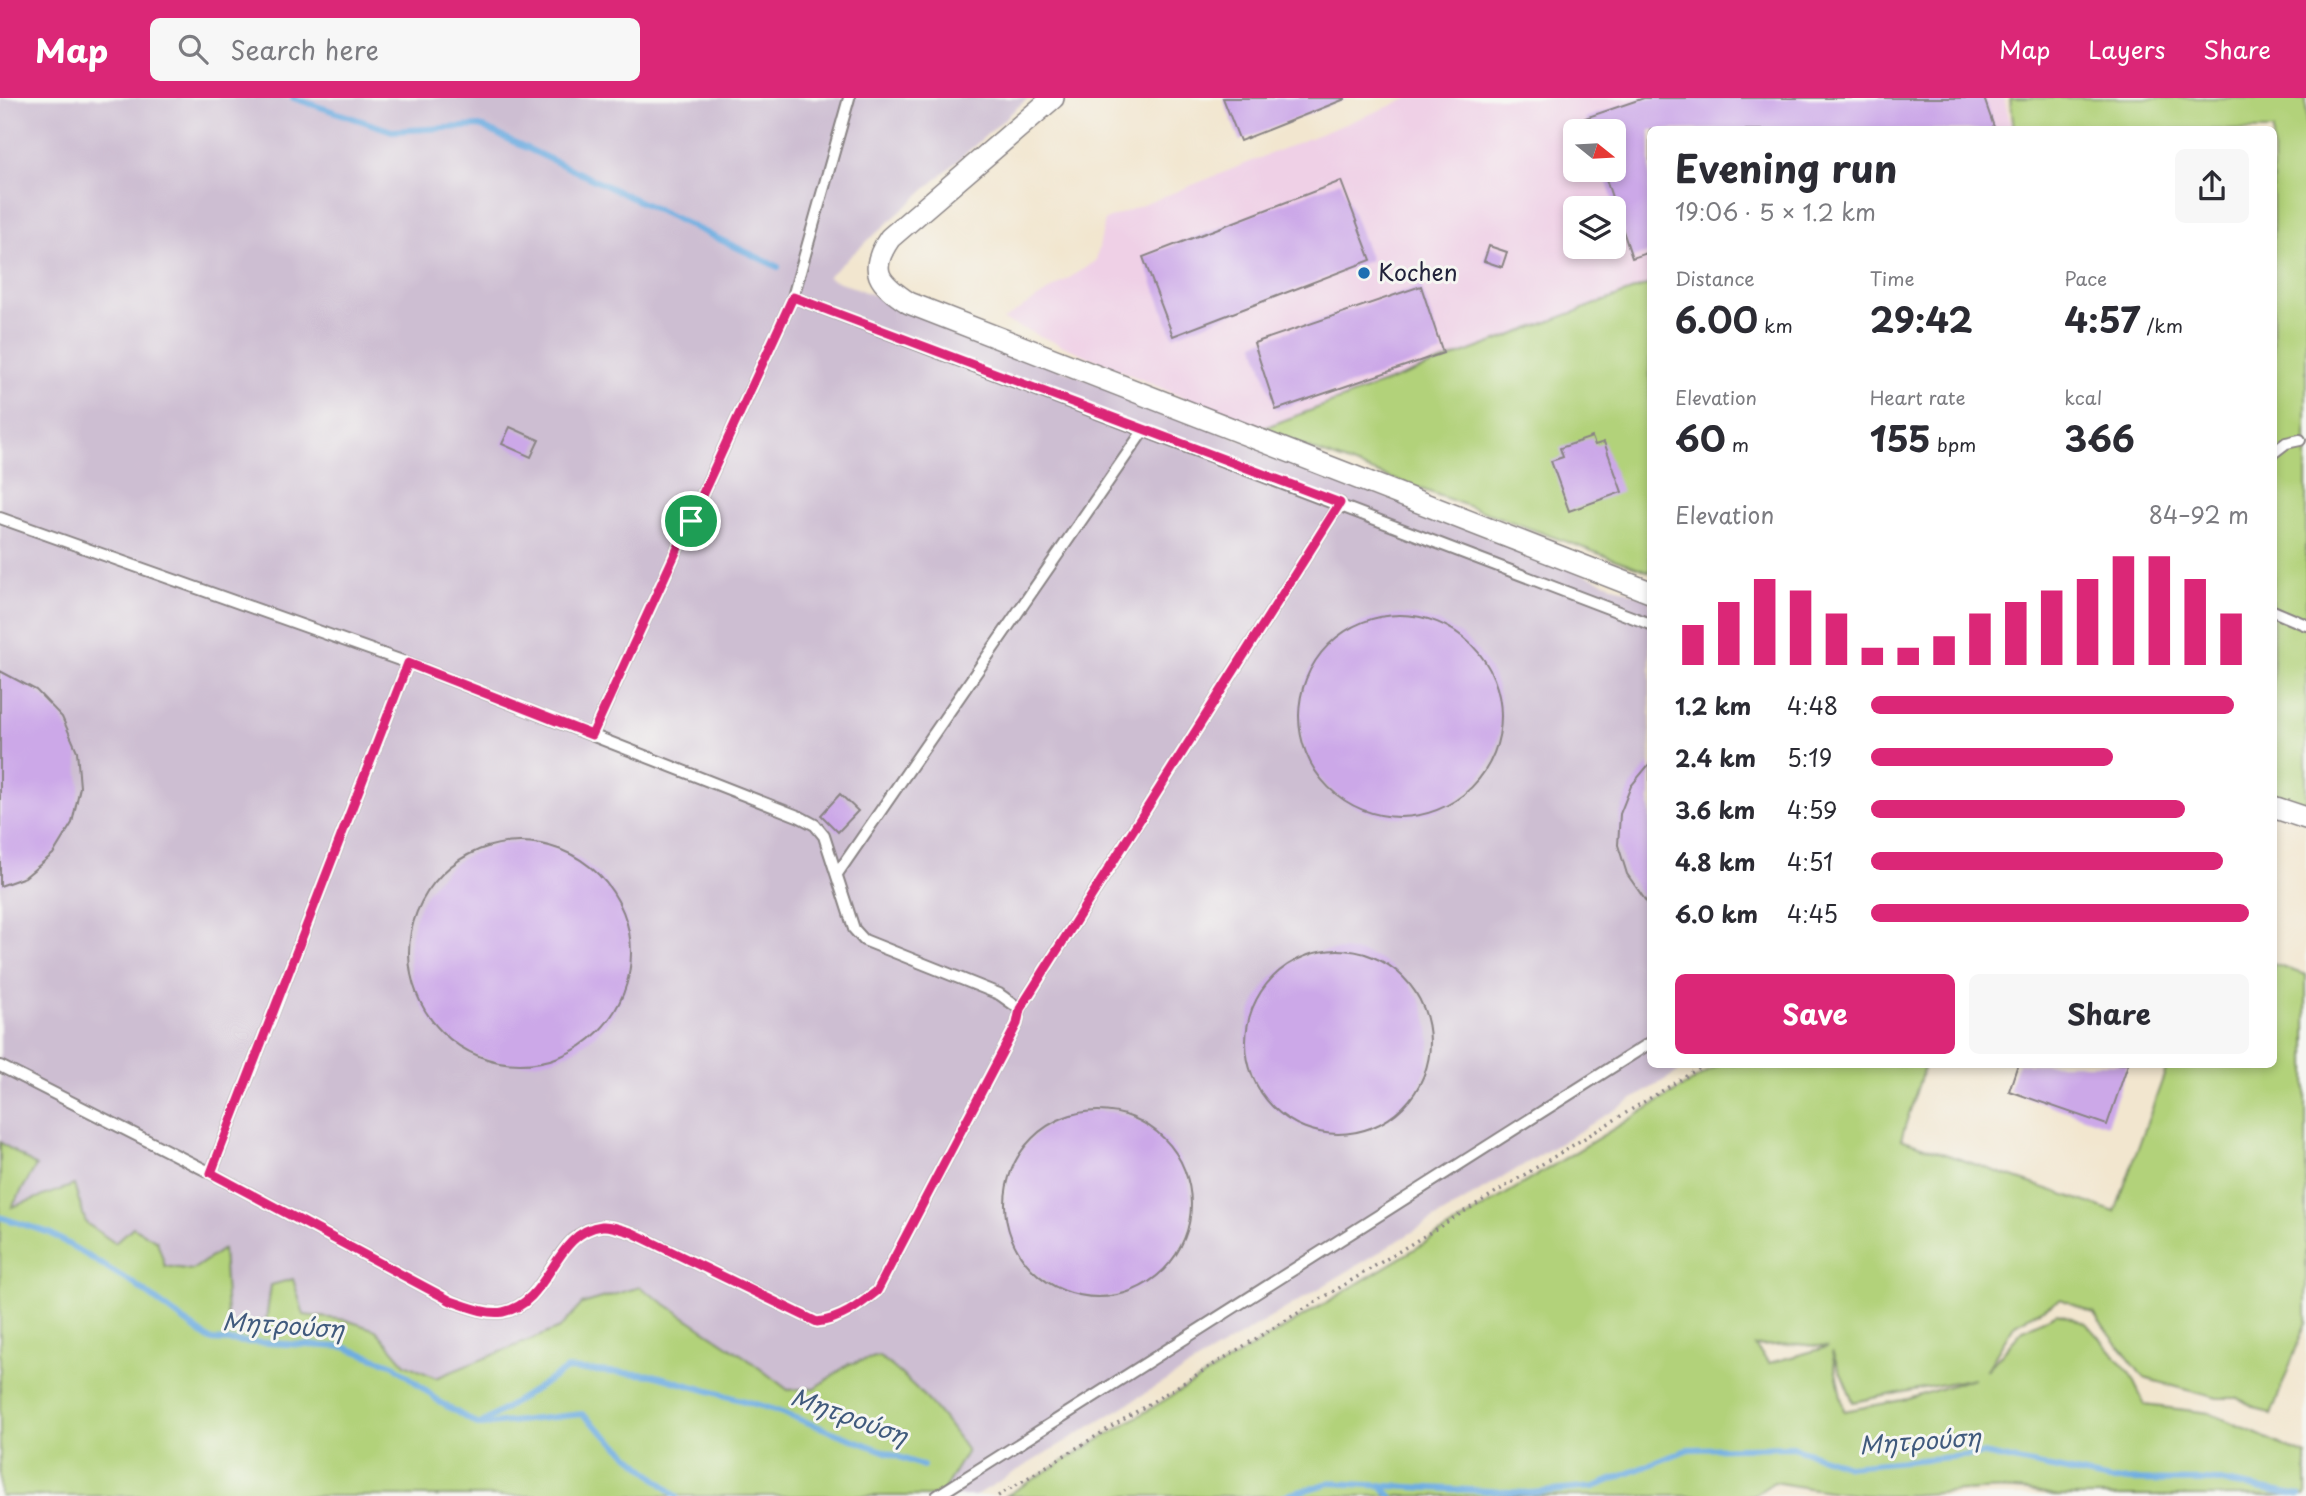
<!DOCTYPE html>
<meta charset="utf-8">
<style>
:root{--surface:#fff;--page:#f7f7f7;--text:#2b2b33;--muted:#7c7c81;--accent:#db2777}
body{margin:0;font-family:"Playpen Sans",sans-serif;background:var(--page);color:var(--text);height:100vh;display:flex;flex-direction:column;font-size:26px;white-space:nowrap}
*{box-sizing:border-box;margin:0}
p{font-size:23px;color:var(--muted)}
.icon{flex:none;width:38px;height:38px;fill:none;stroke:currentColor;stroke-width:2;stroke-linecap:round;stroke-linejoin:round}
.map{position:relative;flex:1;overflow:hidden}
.drawer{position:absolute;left:1647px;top:28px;width:630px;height:942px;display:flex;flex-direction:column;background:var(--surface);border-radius:10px;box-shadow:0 4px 10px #0003}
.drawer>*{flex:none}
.needle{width:46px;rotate:108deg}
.controls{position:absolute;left:1563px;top:21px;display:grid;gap:14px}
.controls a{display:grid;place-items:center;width:63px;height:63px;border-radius:10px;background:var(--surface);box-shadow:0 4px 10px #0003;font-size:35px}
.pin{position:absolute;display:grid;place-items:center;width:60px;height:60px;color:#fff;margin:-30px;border:4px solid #fff;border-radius:50%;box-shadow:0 2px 7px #0007}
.round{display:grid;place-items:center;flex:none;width:74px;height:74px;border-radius:10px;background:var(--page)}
.headline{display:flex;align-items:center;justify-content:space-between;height:119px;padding:0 28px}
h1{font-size:38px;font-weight:700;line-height:52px}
.stats{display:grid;grid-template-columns:repeat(3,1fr);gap:10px;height:119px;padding:7px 28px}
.stats div{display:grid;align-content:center}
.stats b{font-size:35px;font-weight:700}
.stats small{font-size:19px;font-weight:400}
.stats p{font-size:19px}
.chart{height:196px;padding:14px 28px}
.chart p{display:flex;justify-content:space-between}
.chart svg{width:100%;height:126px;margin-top:7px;stroke:var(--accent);stroke-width:6}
.action{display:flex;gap:14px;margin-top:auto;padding:14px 28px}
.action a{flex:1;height:80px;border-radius:10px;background:var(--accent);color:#fff;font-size:28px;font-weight:700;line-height:80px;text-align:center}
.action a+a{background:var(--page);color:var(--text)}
ul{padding:0 28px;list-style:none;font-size:23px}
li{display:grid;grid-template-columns:112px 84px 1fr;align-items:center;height:52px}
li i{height:18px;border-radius:9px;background:var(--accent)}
header{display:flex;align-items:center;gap:42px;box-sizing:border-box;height:98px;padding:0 35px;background:var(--accent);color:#fff}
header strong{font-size:33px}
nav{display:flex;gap:38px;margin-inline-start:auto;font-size:24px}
.search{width:490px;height:63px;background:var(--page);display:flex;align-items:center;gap:18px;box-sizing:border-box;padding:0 24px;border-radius:10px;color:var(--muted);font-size:26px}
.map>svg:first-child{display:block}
.built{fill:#efd0e6;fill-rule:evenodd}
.industrial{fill:#cdbed2}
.green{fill:#b2d27a;stroke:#6a7a5a;stroke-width:2;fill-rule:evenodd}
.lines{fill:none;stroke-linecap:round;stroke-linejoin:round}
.stream{stroke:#6eade1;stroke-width:6}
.building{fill:#cca8e8}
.service-casing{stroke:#8a8485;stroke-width:14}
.minor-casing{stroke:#8a8485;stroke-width:24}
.path{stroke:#8a8485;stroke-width:3.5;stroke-dasharray:2 5;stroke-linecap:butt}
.service{stroke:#fff;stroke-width:10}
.minor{stroke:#fff;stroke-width:21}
.route-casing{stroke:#fff;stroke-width:14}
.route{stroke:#db2777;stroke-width:9}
.poi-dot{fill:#1f6fb2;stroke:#f6f6f2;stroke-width:2.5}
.labels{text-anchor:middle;stroke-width:6;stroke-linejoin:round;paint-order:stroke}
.poi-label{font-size:23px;fill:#22223b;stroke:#f6f6f2;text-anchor:start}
.water-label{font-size:24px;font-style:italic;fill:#405a7d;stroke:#f6f6f2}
</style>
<header>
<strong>Map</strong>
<div class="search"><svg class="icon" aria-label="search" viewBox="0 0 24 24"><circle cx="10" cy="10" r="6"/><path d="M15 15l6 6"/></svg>Search here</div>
<nav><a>Map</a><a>Layers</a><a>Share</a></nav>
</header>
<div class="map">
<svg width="2306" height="1398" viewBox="0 0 2306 1398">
<rect width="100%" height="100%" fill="#f6f6f2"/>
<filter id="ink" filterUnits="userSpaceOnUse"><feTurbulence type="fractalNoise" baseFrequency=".0143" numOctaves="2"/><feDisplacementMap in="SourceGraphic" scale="14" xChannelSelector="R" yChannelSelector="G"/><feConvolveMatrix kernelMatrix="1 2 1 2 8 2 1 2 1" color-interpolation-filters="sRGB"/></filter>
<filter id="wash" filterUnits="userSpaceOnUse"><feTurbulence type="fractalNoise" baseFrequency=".00686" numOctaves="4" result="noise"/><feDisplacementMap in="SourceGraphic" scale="28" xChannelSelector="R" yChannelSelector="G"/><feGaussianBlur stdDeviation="1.57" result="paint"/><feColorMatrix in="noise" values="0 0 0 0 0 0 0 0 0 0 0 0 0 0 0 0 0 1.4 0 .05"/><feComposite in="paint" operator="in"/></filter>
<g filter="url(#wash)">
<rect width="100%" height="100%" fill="#f2e6cf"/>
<path class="built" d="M1410,0H2004L2012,31L1650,32V186L1258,332L1003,222L1096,163L1105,122ZM1575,33H1614V72H1575ZM1575,110H1614V149H1575Z"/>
<polygon class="industrial" points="0,0 1028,0 827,179 1650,502 1650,966 1691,966 975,1398 0,1398"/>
<g class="green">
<polygon points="2010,0 2306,0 2306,712 2273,700 2273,32 2014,31"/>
<polygon points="1650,186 1650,474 1258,332"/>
<path d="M2273,866L2306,877V1224L2271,1317L2237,1300H2217L2144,1280L2093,1215L2061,1201L2015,1226L1986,1273L2023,1232L2057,1215L2086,1225L2129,1274L2145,1307L2210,1315L2306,1358V1398H2054C2001,1384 1946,1397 1892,1398C1852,1398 1813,1391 1774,1384L1753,1398H1006L1721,966H1925L1901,1041L2115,1114L2168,966H2273ZM1796,1246L1828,1249L1769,1265L1755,1248ZM1832,1254L1853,1304L1974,1280L1908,1301L1844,1313Z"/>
<path d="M0,1044L36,1068L12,1109L74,1087L86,1125L115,1145L133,1129L157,1143L165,1168L192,1172L223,1151L228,1233L266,1223L271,1187L293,1181L304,1217L346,1222L376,1232L405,1266L436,1280L560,1230L582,1206L640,1189L745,1259L788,1292L815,1290L849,1266L879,1258C915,1285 942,1315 967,1353L940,1398H0Z"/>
</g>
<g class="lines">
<g class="stream">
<polyline points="293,0 392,33 480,28 778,169"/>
<polyline points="0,1119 50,1135 134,1186 210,1242 344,1249 394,1267 441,1305 479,1327 567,1271 653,1277 769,1310 923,1368"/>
<polyline points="482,1327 582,1316 676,1398"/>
<polyline points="1381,1387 1391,1398"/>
<polyline points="1284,1398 1330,1385 1530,1395 1594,1389 1689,1351 1792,1349 1848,1368 1984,1356 2110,1382 2220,1383 2300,1398"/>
</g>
</g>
<g id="blocks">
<g class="building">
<polygon points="1223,0 1345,0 1345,1 1240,43"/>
<polygon points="1644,0 1984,0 1995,32 1650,32 1650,154 1632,160 1603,72 1614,72 1614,33 1590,33 1585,20"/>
<polygon points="1341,83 1371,162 1173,238 1143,159"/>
<polygon points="1489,148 1507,154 1502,169 1484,163"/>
<polygon points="1421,188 1443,255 1276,312 1254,245"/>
<polygon points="510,329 539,342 531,359 502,346"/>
<polygon points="1592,339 1595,347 1604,344 1622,394 1569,413 1551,363 1563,359 1560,350"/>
<circle cx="1400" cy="618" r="101"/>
<polygon points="0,573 36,592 62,619 77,653 80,689 72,725 53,756 25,779 0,788"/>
<polygon points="1650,665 1650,809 1627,776 1618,747 1620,716 1631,688"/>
<polygon points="840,696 858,713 838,734 821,717"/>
<circle cx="520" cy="855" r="111"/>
<circle cx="1338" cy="944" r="92"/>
<polygon points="2018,966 2128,966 2107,1027 2009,993"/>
<circle cx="1098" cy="1106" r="93"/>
</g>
</g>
</g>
<g filter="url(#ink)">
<use href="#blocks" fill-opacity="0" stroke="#8a8485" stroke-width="2"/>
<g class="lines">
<g class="service-casing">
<g id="service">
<polyline points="849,0 793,199 1650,526"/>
<polyline points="2273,355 2286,345 2300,342"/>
<path d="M0,420L408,565L800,719L815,727L824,738L854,831L864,842L999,896L1020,911L1017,926L877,1193C858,1208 842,1221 817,1224L633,1135C624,1132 611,1127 602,1128C552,1134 551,1205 503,1214C487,1217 466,1208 451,1203L211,1075L0,968"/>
<polyline points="2273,513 2306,527"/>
<polyline points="592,637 793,199"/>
<polyline points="837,776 1143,333"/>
<polyline points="1020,911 1340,405"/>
<polyline points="211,1075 408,565"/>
<polyline points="937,1398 1650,945"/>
</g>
</g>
<g class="minor-casing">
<g id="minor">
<path d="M1053,0L890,140C867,173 879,185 909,205L1650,494"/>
<polyline points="2273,709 2306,720"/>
</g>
</g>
<polyline class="path" points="998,1398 1706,966"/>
<use href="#service" class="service"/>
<use href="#minor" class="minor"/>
</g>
</g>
<g class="lines" filter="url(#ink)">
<g class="route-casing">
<path id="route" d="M793,199L1340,405L1020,911L1017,926L877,1193C858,1208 842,1221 817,1224L633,1135C624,1132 611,1127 602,1128C553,1134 551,1205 503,1214C487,1217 466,1208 451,1203L211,1075L408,565L592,637Z"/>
</g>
<use href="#route" class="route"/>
</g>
<circle class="poi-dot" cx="1364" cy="175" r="7"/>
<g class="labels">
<g class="poi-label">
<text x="1378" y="183">Kochen</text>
</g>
<g class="water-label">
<text transform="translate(283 1228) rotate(4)" y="8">Μητρούση</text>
<text transform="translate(849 1319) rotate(20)" y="8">Μητρούση</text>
<text transform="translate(1920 1344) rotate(-4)" y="8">Μητρούση</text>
</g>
</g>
</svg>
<div class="controls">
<a><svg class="needle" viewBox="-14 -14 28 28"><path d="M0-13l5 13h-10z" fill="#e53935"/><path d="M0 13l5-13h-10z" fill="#7c7c81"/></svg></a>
<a><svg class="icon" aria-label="layers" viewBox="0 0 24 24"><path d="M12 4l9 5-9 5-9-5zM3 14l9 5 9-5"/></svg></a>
</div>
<div class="pin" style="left:691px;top:423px;background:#1e9e55"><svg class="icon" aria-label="arrive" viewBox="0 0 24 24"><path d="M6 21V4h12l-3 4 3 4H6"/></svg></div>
<section class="drawer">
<div class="headline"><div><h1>Evening run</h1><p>19:06 · 5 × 1.2 km</p></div><a class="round"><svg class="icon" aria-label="share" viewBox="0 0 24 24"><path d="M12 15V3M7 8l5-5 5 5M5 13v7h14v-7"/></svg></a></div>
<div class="stats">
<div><p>Distance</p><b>6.00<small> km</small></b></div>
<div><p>Time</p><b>29:42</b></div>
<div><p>Pace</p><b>4:57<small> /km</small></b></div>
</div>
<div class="stats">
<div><p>Elevation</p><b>60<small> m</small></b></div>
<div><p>Heart rate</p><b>155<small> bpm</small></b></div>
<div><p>kcal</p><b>366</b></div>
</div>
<div class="chart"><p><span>Elevation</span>84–92 m</p>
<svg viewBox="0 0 160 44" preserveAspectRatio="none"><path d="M5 44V30M15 44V22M25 44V14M35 44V18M45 44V26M55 44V38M65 44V38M75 44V34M85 44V26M95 44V22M105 44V18M115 44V14M125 44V6M135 44V6M145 44V14M155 44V26"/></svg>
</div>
<ul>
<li><b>1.2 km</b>4:48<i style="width:96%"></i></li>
<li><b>2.4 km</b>5:19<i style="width:64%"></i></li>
<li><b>3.6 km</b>4:59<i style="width:83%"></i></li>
<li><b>4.8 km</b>4:51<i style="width:93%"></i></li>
<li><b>6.0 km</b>4:45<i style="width:100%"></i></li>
</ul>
<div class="action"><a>Save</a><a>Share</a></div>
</section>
</div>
